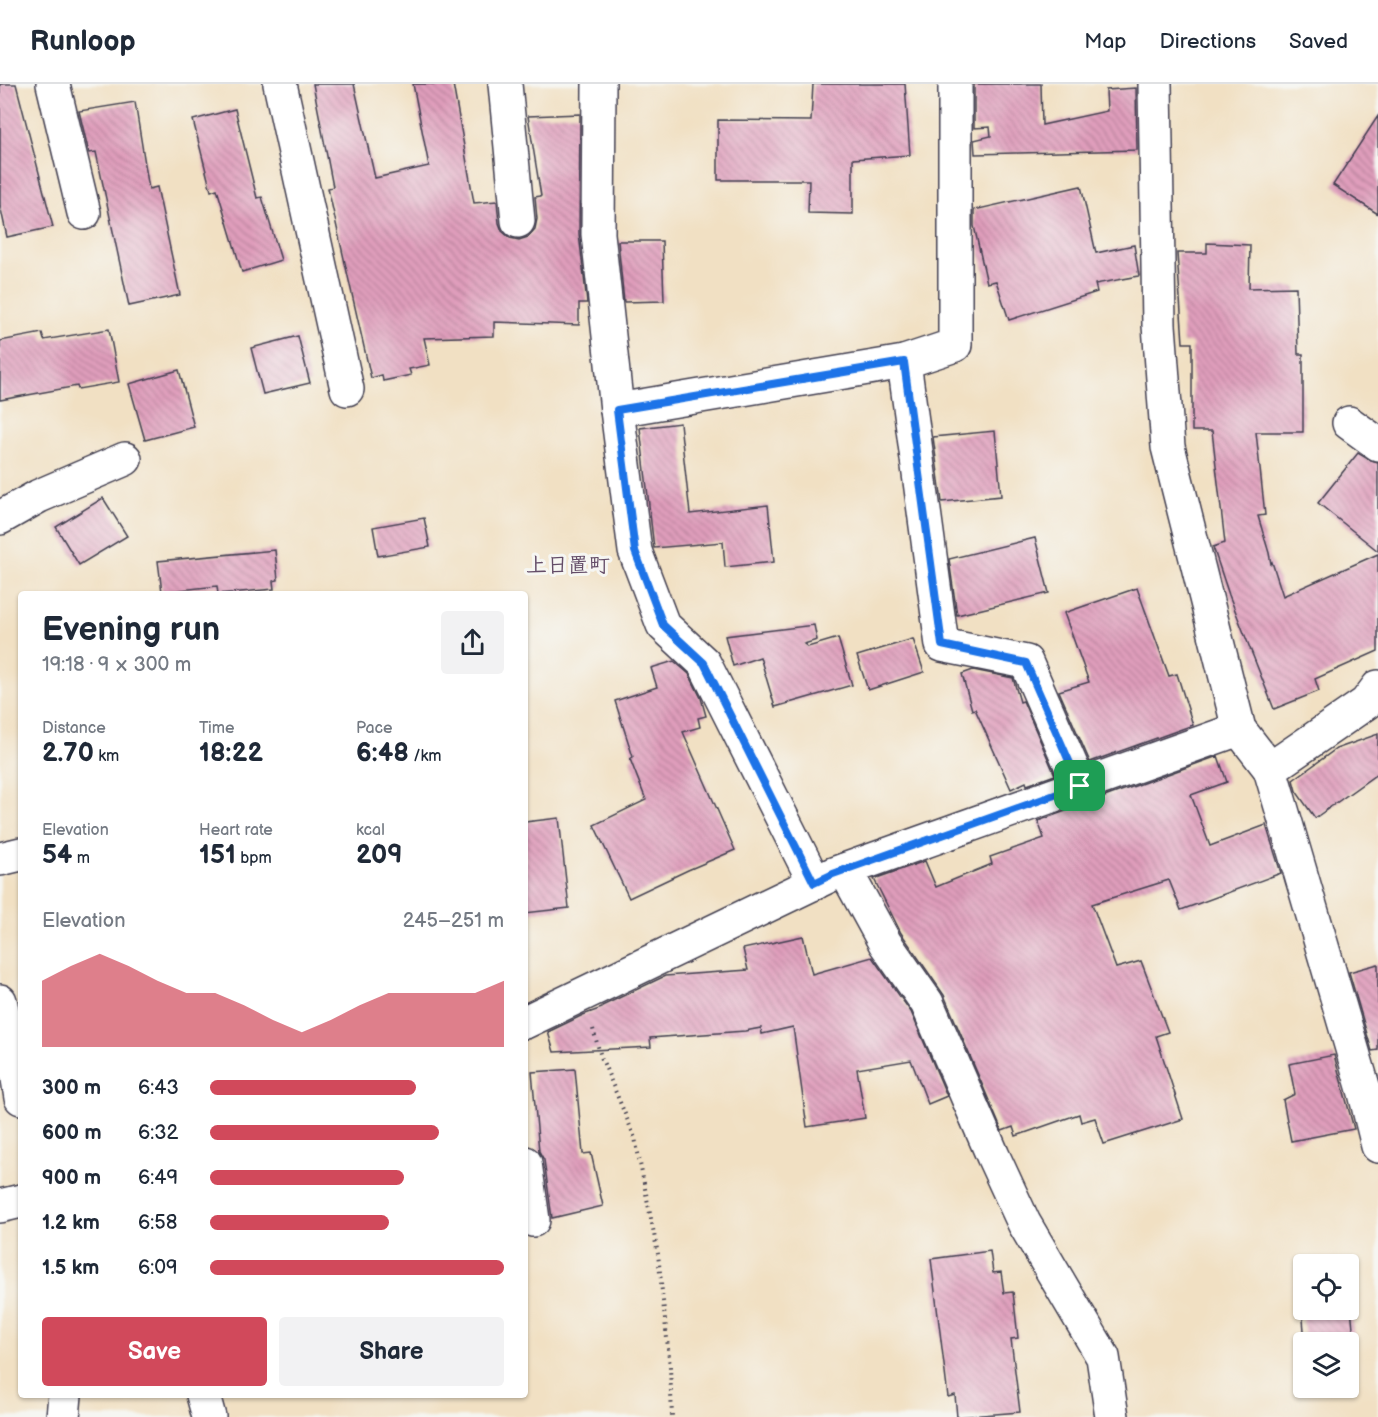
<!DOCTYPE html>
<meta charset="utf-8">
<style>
:root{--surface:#fff;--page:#f2f2f3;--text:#1f2937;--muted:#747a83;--line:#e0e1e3;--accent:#d1495b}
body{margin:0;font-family:"Balsamiq Sans","Klee One",sans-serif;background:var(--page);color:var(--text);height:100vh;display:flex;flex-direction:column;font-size:22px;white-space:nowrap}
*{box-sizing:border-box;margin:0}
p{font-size:20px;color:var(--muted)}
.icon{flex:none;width:33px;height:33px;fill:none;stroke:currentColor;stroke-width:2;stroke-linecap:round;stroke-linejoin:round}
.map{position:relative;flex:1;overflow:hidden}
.side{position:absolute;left:18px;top:507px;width:510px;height:807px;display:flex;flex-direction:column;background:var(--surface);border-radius:6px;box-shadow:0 2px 4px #0004}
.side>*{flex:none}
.fabs{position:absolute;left:1293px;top:1170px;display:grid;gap:12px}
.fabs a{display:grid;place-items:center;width:66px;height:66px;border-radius:6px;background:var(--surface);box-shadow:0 2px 4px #0004;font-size:30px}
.pin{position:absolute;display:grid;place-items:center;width:51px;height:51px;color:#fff;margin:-26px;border-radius:12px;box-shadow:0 3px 9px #0006}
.round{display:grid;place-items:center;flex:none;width:63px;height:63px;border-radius:6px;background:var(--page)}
.summary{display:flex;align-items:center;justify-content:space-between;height:102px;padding:0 24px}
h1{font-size:33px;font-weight:600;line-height:45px}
.metrics{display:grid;grid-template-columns:repeat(3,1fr);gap:9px;height:102px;padding:6px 24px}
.metrics div{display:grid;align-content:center}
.metrics b{font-size:26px;font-weight:600}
.metrics small{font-size:16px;font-weight:400}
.metrics p{font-size:16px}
.chart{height:168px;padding:12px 24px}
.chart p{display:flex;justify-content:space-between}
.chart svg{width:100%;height:108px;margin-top:6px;fill:var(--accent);opacity:.7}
.primary-button{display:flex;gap:12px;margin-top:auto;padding:12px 24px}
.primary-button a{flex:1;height:69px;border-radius:6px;background:var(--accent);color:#fff;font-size:24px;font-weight:600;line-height:69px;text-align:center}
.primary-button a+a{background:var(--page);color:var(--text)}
ul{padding:0 24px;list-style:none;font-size:20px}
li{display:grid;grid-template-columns:96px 72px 1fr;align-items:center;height:45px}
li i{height:15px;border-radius:8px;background:var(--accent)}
header{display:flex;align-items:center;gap:36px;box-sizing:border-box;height:84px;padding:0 30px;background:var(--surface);border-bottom:2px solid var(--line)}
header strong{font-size:28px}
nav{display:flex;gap:33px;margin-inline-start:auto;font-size:21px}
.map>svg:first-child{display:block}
.building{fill:url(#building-back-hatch)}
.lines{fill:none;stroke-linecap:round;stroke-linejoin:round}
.minor-casing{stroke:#413e4f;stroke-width:36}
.path{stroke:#413e4f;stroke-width:4;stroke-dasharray:1.5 4.5;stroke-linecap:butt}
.minor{stroke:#fff;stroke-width:33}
.route-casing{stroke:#fff;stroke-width:12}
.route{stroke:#1a73e8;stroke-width:8}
.labels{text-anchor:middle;stroke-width:6;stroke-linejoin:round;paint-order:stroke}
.quarter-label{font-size:21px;font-weight:bold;fill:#644d68;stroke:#f6f6f2}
</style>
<header>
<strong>Runloop</strong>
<nav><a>Map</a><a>Directions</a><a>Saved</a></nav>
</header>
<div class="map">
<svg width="1378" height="1333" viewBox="0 0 1378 1333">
<defs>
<pattern id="building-back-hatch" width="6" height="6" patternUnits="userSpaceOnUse" patternTransform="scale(1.5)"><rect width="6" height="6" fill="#e09ebc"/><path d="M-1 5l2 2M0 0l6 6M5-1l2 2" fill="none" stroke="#b5809a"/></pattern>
</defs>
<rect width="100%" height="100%" fill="#f6f6f2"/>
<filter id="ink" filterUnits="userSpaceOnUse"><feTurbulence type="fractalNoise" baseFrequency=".0167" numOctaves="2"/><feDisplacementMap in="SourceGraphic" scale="12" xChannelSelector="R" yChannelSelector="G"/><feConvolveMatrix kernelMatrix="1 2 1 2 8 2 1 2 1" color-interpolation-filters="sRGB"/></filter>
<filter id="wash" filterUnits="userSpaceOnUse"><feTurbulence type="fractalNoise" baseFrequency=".008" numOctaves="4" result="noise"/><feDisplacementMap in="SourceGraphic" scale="24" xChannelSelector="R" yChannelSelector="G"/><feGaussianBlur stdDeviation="1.35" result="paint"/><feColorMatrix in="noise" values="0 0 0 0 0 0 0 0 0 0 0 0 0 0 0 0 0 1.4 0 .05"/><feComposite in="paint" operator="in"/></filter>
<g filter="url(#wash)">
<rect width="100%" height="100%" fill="#f1e0c3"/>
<g id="blocks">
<g class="building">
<polygon points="0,0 16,0 53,143 7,153 0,121"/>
<polygon points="313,0 354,0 375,94 429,82 413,0 453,0 474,119 497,117 499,139 502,147 510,154 519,156 528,153 535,145 537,135 535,113 541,112 528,32 580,30 579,150 587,219 579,219 579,241 494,238 494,252 424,254 430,281 409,285 411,291 383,297 382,291 371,294 328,104 333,103"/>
<polygon points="813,0 905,0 910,71 853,75 853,130 808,129 809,96 718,96 718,36 811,37"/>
<polygon points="974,0 1041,0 1042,41 1107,27 1106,6 1136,4 1137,66 975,70 974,56 991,52 990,43 974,44"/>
<polygon points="135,18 149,105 157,103 180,211 129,222 96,68 89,69 79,27"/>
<polygon points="235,25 257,114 262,113 281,176 242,188 217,105 211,107 193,36"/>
<polygon points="1378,32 1378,130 1333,101"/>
<polygon points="1081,102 1096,169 1134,161 1139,192 1095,200 1097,208 1009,236 996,197 987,199 974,142 974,126"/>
<polygon points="618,157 662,157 664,217 624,218"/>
<polygon points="1207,159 1250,161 1249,204 1296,203 1298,270 1303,270 1303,348 1256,348 1265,431 1258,432 1269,469 1271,480 1272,478 1283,512 1378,470 1378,567 1315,595 1319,607 1274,625 1229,511 1213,463 1225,459 1212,347 1192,347 1192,259 1183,259 1177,169 1207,169"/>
<polygon points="109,245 119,298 78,305 77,302 0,316 0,257 42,249 44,256"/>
<polygon points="298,252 310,299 263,310 251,264"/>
<polygon points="179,286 194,343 145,356 129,300"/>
<polygon points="680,339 690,430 768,421 774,478 725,483 723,458 654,464 640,344"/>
<polygon points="995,347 1001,412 942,418 933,353"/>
<polygon points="1358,369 1368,375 1378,378 1378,467 1318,419"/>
<polygon points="103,414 127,452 79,481 56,443"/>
<polygon points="424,434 430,463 378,472 373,443"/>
<polygon points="1035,454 1049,509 957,531 949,475"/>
<polygon points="275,466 278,496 273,497 274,505 218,510 217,502 162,508 158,477"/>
<polygon points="1137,504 1169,592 1177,590 1193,641 1090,678 1059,607 1089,598 1064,529"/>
<polygon points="814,541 817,556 804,560 808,563 838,554 852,601 775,623 760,573 733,582 725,552"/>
<polygon points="913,555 924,588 868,606 857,572"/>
<polygon points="674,577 689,590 701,614 706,632 698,634 700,643 683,648 735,766 688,786 629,814 594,741 646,716 630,675 633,673 615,617 657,603 651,584"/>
<polygon points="973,586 1013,594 1020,618 1023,617 1055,691 1027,701 1026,698 1011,705 975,625 972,626 962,590"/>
<polygon points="1378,650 1378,689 1315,734 1296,707 1293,696 1336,665"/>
<polygon points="1218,672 1227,698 1191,711 1210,762 1266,741 1281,789 1181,826 1169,796 1092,820 1116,884 1141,877 1168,948 1156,952 1183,1035 1104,1060 1095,1034 1081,1038 1079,1030 1016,1052 1013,1043 1002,1047 944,911 901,849 874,795 925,777 936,803 992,780 990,773 1044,754 1038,737"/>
<polygon points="559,734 569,824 525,829 525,738"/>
<polygon points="803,852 812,890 872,873 911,928 947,1012 928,1020 911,976 857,985 865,1034 807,1043 793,943 762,950 761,944 745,947 650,954 651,963 554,968 548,948 583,931 602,924 602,922 665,892 748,886 743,865"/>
<polygon points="1378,880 1378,966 1372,967 1349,888"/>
<polygon points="1334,971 1354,1045 1291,1057 1283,1016 1295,1010 1289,980"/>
<polygon points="575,985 583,1070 591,1069 603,1122 552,1134 544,1076 539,1067 532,988"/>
<polygon points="990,1167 993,1189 1001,1188 1004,1209 1013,1208 1018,1254 1011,1255 1020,1328 957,1333 955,1311 948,1313 931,1175"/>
<polygon points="1304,1188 1304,1226 1348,1226 1348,1191 1354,1255 1341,1256 1341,1258 1305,1258 1299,1189"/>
</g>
</g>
</g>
<g filter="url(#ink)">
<use href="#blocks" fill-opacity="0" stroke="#413e4f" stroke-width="1.5"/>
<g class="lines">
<g class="minor-casing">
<g id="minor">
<polyline points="53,0 84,129"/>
<polyline points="280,0 347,305"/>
<polyline points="505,0 518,137"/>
<polyline points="599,0 598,150 617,326 635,467 663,541 704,579 815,799"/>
<polyline points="955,0 955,261 904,278 942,561 1026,578 1080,702"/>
<polyline points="1155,0 1159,241 1168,363 1239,645 1270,685 1365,1009 1378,1062"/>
<polyline points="617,326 904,278"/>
<polyline points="1349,339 1378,360"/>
<polyline points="0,434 39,412 125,375"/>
<polyline points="1270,685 1366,619 1378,603"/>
<polyline points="0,775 21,770"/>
<polyline points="845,786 885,859 927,919 993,1072 1024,1139 1103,1273 1112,1333"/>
<polyline points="0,917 16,982 21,1014"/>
<polyline points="525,938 833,790 1239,645"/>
<polyline points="525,1079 533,1136"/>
<polyline points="0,1122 21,1117"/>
<polyline points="203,1311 209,1333"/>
<polyline points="63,1333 65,1311"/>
</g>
</g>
<polyline class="path" points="593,945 601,973 635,1054 658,1170 670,1283 672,1333"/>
<use href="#minor" class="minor"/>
</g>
</g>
<g class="lines" filter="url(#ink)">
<g class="route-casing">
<polygon id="route" points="904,278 942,561 1026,579 1080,702 833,790 814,799 704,579 663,541 635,467 617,326"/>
</g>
<use href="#route" class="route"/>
</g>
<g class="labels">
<g class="quarter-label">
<text x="568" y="488">上日置町</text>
</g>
</g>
</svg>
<div class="fabs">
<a><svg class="icon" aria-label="locate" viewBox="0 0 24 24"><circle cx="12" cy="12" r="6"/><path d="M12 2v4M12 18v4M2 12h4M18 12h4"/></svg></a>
<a><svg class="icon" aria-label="layers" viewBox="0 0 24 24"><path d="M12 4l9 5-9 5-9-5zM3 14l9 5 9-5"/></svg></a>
</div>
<div class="pin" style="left:1080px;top:702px;background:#1e9e55"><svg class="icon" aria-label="arrive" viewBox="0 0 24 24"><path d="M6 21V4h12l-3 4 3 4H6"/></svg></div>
<section class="side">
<div class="summary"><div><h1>Evening run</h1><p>19:18 · 9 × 300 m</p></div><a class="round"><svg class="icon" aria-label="share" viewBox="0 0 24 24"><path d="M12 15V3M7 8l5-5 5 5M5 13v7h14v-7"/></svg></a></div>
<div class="metrics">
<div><p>Distance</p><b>2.70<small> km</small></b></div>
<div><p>Time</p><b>18:22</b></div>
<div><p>Pace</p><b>6:48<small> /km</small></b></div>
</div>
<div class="metrics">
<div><p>Elevation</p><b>54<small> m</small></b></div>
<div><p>Heart rate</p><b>151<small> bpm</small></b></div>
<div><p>kcal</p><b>209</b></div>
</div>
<div class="chart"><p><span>Elevation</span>245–251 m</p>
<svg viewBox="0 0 160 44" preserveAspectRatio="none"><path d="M0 44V17L10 11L20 6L30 11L40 17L50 22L60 22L70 27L80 33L90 38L100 33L110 27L120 22L130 22L140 22L150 22L160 17V44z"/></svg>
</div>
<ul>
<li><b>300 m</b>6:43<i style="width:70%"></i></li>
<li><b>600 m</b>6:32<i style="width:78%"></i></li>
<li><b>900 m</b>6:49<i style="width:66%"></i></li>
<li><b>1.2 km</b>6:58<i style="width:61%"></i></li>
<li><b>1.5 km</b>6:09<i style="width:100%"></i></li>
</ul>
<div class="primary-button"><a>Save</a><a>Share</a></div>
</section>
</div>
